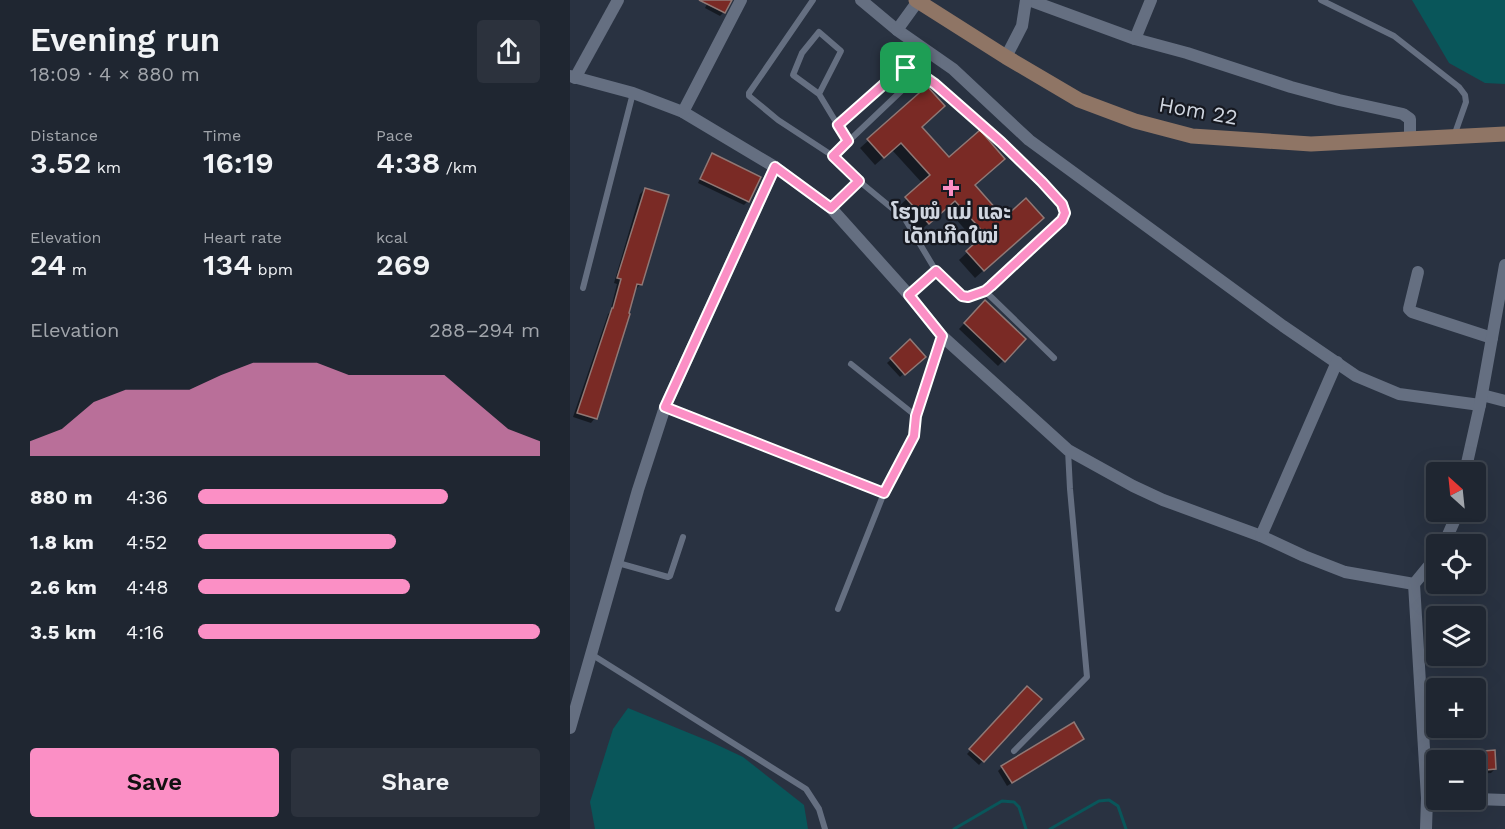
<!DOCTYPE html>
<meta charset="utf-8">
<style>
:root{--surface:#1f2631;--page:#2c323d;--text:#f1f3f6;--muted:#a1a5ab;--line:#3c434d;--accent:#fb8fc5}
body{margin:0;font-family:"Work Sans","Noto Sans Lao",sans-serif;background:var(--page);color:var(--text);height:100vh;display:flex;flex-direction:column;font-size:22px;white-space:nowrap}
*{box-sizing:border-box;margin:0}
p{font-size:20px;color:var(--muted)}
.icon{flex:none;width:33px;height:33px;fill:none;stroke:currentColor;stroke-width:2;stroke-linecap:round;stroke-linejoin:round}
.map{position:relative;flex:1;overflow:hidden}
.drawer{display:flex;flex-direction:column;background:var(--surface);width:570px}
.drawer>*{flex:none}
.needle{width:39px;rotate:333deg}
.fabs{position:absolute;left:856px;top:462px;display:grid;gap:12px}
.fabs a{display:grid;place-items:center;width:60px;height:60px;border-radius:6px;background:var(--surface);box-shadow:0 6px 24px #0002,0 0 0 2px var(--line);font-size:30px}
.pin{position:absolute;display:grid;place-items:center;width:51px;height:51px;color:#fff;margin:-26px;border-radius:12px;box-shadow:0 3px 9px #0006}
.round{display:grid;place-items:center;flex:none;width:63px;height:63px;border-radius:6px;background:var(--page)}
.headline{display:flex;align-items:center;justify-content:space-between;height:102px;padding:0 30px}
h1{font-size:33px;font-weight:600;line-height:45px}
.metrics{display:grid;grid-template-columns:repeat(3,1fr);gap:9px;height:102px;padding:6px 30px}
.metrics div{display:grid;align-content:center}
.metrics b{font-size:30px;font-weight:600}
.metrics small{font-size:16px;font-weight:400}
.metrics p{font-size:16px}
.chart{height:168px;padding:12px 30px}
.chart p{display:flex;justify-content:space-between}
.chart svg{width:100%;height:108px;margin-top:6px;fill:var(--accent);opacity:.7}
.cta{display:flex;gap:12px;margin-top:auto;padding:12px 30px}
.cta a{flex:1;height:69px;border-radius:6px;background:var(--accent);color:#111;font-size:24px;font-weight:600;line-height:69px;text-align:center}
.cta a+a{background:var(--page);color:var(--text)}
ul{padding:0 30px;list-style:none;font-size:20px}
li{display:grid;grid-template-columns:96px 72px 1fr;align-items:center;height:45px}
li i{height:15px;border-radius:8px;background:var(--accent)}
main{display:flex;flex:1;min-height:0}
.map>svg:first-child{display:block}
.water{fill:#09565a}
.shadow{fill:#0007}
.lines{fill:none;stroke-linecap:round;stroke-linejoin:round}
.stream{stroke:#09565a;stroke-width:3}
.building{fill:#7a2a25;stroke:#907875;stroke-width:1.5}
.lane{stroke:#656f81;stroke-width:6}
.street{stroke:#656f81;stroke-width:12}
.secondary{stroke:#8f7565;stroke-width:15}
.route-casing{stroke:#fff;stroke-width:12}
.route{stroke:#fb8fc5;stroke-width:8}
.poi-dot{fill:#fb8fc5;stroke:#161921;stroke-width:2}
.labels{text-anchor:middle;stroke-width:4.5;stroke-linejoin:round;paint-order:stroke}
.street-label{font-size:21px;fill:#d0d6e0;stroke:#161921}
.poi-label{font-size:21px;font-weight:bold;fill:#d0d6e0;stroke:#161921}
</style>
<main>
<section class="drawer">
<div class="headline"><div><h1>Evening run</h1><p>18:09 · 4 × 880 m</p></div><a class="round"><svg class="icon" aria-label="share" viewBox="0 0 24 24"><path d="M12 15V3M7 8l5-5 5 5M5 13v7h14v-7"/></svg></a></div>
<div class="metrics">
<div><p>Distance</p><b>3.52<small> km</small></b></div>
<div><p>Time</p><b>16:19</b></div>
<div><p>Pace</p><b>4:38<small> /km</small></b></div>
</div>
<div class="metrics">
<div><p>Elevation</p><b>24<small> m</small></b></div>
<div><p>Heart rate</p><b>134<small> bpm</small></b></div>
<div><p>kcal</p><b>269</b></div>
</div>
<div class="chart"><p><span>Elevation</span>288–294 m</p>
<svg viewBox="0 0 160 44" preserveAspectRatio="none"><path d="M0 44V38L10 33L20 22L30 17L40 17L50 17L60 11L70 6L80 6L90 6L100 11L110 11L120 11L130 11L140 22L150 33L160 38V44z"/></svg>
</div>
<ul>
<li><b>880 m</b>4:36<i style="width:73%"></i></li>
<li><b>1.8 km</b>4:52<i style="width:58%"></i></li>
<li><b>2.6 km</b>4:48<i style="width:62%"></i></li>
<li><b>3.5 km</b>4:16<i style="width:100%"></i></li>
</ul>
<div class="cta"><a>Save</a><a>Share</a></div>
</section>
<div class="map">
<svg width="935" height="829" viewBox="0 0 935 829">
<rect width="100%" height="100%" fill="#293241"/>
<g class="water">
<polygon points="842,0 935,0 935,84 915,83 879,63"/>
<polygon points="58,708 141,742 173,757 234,805 238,829 25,829 20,802 43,729"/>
</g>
<g class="shadow">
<polygon points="139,0 160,0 154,12 150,16 135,8"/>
<polygon points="357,88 350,127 434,220 463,226 405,278 389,260 407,243 376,208 350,231 328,207 353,184 322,150 305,165 290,148"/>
<polygon points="143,155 178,201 174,205 128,183 139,159"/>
<polygon points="75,189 70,285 66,289 64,289 25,418 21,423 3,417 38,314 40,312 47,284 44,283 70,194"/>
<polygon points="415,302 454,339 428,366 389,329"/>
<polygon points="340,342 353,357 330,377 317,363"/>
<polygon points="458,688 470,699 409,765 397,754"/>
<polygon points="512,739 508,743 437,786 428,771 432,767"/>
<polygon points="923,752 925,769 921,773 906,774 906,760 889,760 888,758"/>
</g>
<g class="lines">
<g class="stream">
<polyline points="384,829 432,801 444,802 449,807 456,829"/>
<polyline points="480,829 529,801 539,800 548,806 556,829"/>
</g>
</g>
<g class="building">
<polygon points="129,0 162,0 155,13"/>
<polygon points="357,86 375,106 352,127 379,157 410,130 435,159 405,185 434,218 456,198 474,218 414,271 396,251 415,234 385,201 359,224 335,197 360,175 331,143 314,158 297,139"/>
<polygon points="142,153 191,177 179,202 130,179"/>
<polygon points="75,188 99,195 72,285 67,284 59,313 60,314 27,419 7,413 42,308 43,308 51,279 47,278"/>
<polygon points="415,300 456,339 435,362 394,323"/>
<polygon points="340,339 356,357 335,375 320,358"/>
<polygon points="457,686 472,699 414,762 399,749"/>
<polygon points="504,722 514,739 442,783 431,766"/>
<polygon points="925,750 926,769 906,771 906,760 877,760 877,754"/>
</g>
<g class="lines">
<g class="lane">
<polyline points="243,0 179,93 179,96 208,120 263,156"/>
<polyline points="751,0 824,36 889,87 895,95 896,102 884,136"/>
<polyline points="249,94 223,75 232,53 249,32 271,51 249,94 278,142"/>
<polyline points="268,125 334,69 336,68 352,75"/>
<polyline points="289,181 263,156 347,76 352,75 365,84 431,142 492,204 495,213 492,220 421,286 415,291 398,297 392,295 366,271"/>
<polyline points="261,208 289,181 335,219 366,271 339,295"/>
<polyline points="13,288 63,93"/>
<polyline points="415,291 484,358"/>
<polyline points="281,364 346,416"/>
<polyline points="95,407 314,493"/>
<polyline points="48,563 98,577 100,576 113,537"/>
<polyline points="268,609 314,493 344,436 346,416 372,337"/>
<polyline points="21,654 236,789 249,809 255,829"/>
<polyline points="444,751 517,677 500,489 498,450"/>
</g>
<g class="street">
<polyline points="291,0 327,30 383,69 459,140 713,326 786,376 829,394 910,405"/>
<polyline points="459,0 565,39 617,53 721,87 769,100 833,114 840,119 840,139"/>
<polyline points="327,30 348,1"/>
<polyline points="565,39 581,0"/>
<polyline points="436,57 452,26 456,0"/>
<polyline points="0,76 63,93 113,112 205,167 261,208 339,295 372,336 498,450 563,486 593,500 691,536 734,556 775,572 844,584"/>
<polyline points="5,78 48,0"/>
<polyline points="113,112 171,0"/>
<polyline points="848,272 839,309 842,312 922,338"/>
<polyline points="912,395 935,401"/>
<polyline points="895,472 910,405 935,265"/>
<polyline points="691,536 767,362"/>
<polyline points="874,544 885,519 887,512"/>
<polyline points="0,728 68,490 95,407 205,167"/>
<polyline points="906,799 935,800"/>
<polyline points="856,829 857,798 844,584 867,556"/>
</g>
<polyline class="secondary" points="346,0 436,57 509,100 565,121 622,136 741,144 935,134"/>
</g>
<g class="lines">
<g class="route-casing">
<polygon id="route" points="336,68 352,75 365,84 431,142 472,182 492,204 495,213 492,220 421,286 415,291 398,297 392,296 366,271 339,295 372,336 346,416 344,436 314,493 95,407 205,167 261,208 289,181 263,156 278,141 268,125 321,78"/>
</g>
<use href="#route" class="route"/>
</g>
<path class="poi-dot" d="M378 179h6v6h6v6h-6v6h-6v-6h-6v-6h6z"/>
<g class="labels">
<g class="street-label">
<text transform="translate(628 111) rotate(10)" y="7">Hom 22</text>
</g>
<g class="poi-label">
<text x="381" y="219">ໂຮງໝໍ ແມ່ ແລະ<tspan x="381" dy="24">ເດັກເກີດໃໝ່</tspan></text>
</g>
</g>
</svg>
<div class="fabs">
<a><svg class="needle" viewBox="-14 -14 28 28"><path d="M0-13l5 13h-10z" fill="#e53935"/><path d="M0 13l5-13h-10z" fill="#a1a5ab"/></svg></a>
<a><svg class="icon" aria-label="locate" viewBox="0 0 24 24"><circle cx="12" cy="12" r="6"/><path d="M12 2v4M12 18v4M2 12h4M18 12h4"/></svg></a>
<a><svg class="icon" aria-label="layers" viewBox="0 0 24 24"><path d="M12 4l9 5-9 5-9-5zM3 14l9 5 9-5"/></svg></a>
<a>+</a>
<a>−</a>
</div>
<div class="pin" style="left:336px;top:68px;background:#1e9e55"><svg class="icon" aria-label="arrive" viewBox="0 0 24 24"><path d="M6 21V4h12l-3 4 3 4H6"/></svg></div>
</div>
</main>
